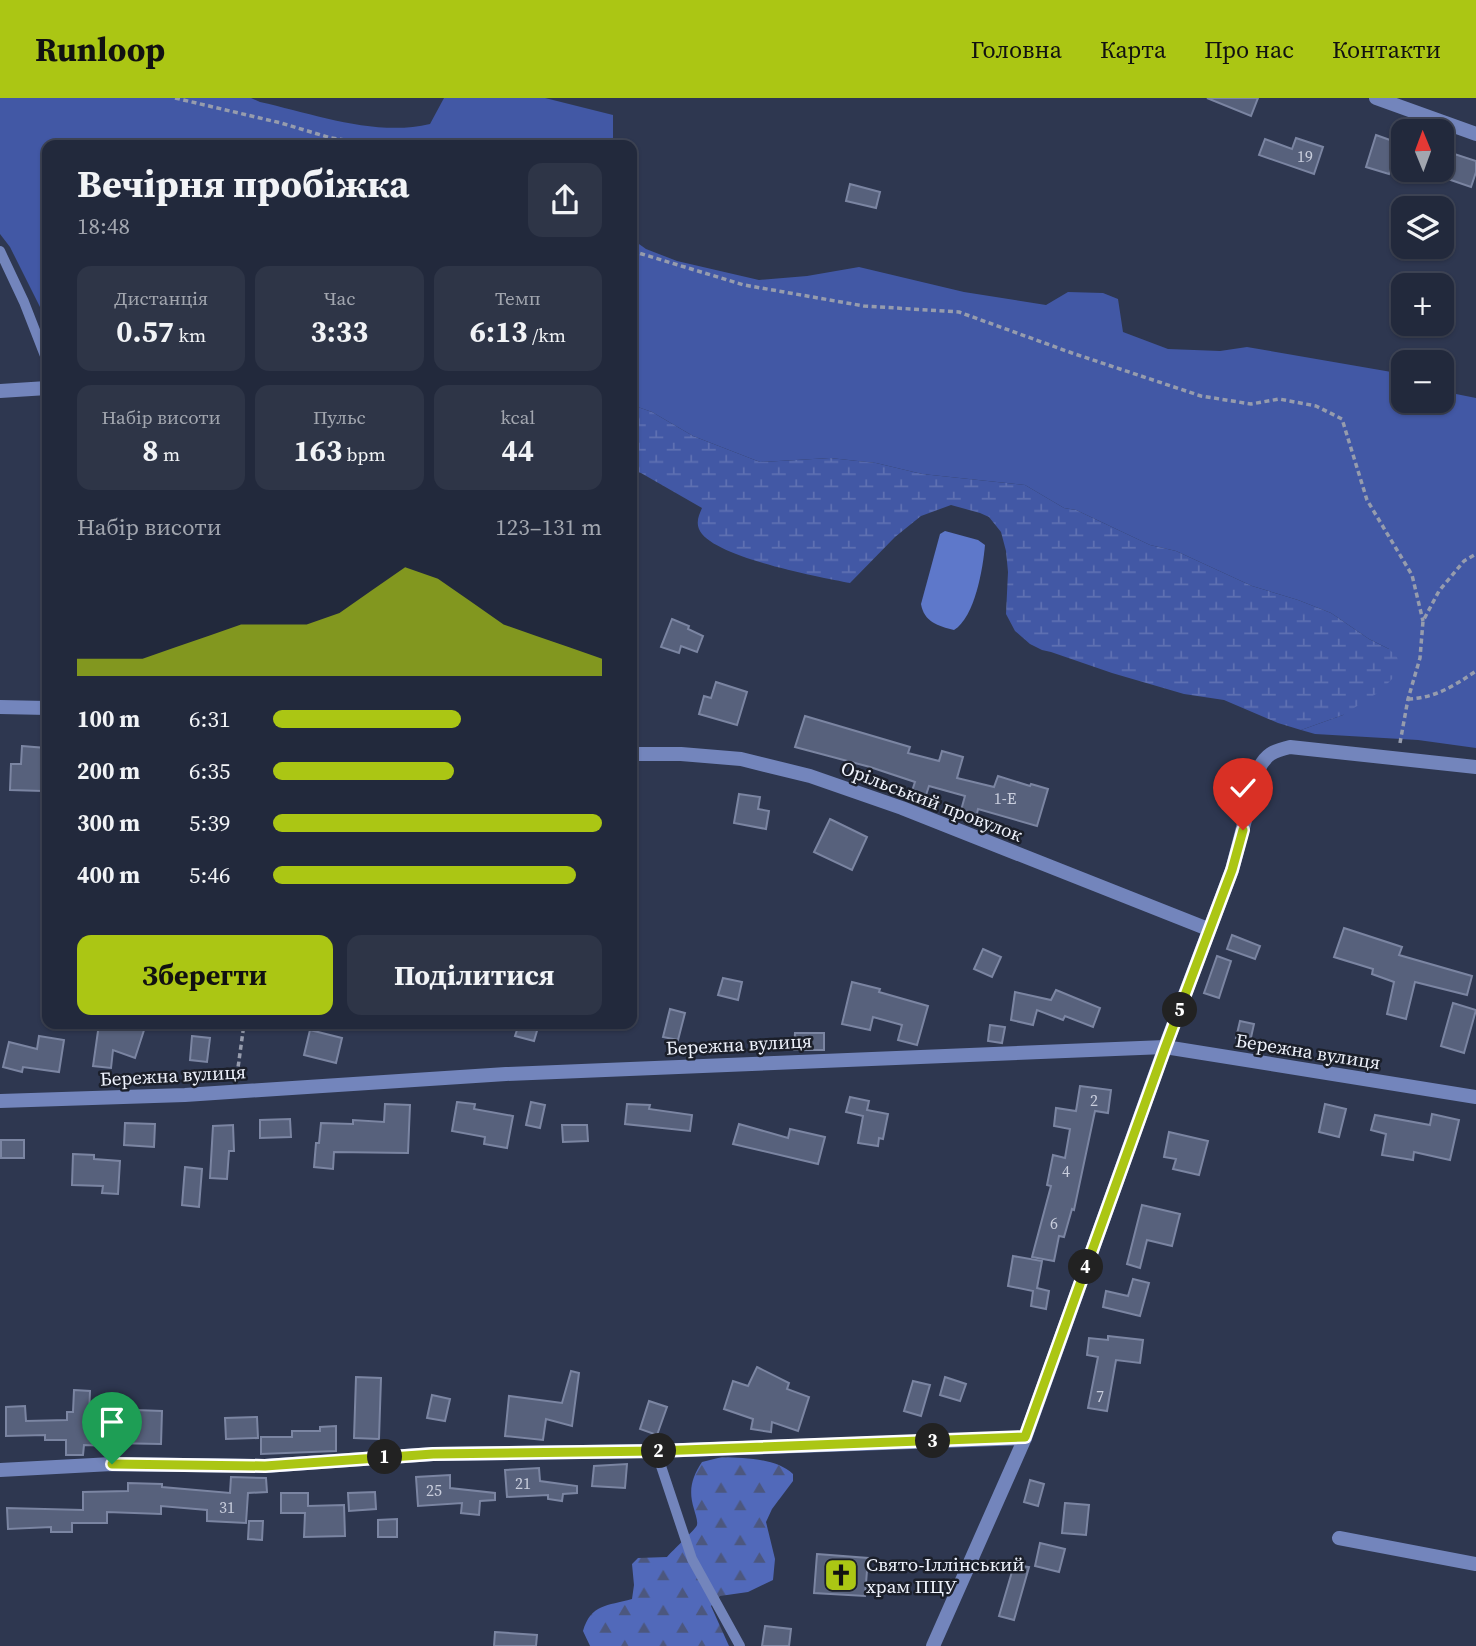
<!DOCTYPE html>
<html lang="uk">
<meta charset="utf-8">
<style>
:root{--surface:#22293c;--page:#2e3547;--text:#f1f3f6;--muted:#a2a6af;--line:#3f4556;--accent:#abc614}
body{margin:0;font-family:"Source Serif 4",serif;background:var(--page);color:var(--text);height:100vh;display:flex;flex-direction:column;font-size:26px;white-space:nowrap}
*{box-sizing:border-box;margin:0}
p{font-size:23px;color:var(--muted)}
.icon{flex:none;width:38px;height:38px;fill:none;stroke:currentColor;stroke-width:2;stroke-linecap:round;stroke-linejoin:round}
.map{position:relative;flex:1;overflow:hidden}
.side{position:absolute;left:42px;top:42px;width:595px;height:889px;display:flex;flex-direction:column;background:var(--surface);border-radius:14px;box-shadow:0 2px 5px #0004,0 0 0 2px var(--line)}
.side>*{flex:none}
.needle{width:46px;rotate:359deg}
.controls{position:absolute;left:1391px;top:21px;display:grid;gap:14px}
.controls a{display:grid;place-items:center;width:63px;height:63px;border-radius:14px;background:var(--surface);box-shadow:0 2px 5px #0004,0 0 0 2px var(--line);font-size:35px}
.pin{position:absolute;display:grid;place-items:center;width:60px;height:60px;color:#fff;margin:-72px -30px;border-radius:50% 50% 50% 0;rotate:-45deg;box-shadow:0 0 7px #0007}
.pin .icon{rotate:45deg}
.km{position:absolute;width:35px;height:35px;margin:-18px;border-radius:50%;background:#222;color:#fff;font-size:19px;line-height:35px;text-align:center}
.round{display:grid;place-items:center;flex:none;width:74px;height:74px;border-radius:14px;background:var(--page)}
.overview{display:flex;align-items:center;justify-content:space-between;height:119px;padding:0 35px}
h1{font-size:38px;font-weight:700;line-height:52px}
.stats{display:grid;grid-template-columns:repeat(3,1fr);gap:10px;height:119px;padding:7px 35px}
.stats div{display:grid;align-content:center;border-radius:14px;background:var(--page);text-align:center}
.stats b{font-size:30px;font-weight:700}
.stats small{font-size:19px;font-weight:400}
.stats p{font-size:19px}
.chart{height:196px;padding:14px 35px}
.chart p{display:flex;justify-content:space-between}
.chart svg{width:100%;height:126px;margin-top:7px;fill:var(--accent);opacity:.7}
.action{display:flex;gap:14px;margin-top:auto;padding:14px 35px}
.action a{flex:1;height:80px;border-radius:14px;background:var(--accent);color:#111;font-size:28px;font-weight:700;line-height:80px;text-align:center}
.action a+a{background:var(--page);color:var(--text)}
ul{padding:0 35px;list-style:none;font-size:23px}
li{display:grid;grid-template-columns:112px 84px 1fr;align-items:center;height:52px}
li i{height:18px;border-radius:9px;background:var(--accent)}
header{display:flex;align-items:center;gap:42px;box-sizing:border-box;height:98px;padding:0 35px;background:var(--accent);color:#111}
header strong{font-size:33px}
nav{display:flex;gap:38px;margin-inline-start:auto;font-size:24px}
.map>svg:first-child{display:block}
.green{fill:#4258a5}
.forest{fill:url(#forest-firs)}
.wetland{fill:url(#wetland-marsh)}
.water{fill:#5e78ca}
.building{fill:#57617c;stroke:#7b85a2;stroke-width:2}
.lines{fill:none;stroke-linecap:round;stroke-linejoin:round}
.path{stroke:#969cad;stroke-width:3.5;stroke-dasharray:5 3.5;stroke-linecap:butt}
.lane{stroke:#7385bc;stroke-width:10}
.street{stroke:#7385bc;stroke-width:14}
.route-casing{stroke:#fff;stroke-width:14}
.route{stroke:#abc614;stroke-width:9}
.labels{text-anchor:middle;stroke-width:5;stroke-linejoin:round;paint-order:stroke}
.number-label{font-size:16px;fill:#c9cedd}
.street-label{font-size:19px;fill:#eff3fd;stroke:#1b1f2a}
.poi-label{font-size:19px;fill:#eff3fd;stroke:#1b1f2a;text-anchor:start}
</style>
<header>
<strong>Runloop</strong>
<nav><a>Головна</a><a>Карта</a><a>Про нас</a><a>Контакти</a></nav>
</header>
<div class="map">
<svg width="1476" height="1548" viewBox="0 0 1476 1548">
<defs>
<pattern id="forest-firs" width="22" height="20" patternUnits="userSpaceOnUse" patternTransform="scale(1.75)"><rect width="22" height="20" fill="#5169ba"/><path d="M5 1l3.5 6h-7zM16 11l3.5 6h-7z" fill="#4c577e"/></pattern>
<pattern id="wetland-marsh" width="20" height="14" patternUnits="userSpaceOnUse" patternTransform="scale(1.75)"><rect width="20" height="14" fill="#4258a5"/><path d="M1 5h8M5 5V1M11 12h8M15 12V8" fill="none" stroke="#5e70b2"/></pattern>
</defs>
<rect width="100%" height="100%" fill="#2e3750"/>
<g class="green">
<path d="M0,0H251L260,4C314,16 376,39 430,26L444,0H545L613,17V47H47V223L10,149L0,136Z"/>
<polygon points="632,141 646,151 677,163 759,182 807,178 859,169 964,194 1046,207 1068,194 1103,195 1118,201 1123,234 1168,251 1220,253 1247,249 1403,276 1404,303 1442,303 1442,291 1456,296 1476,300 1476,650 1418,642 1315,636 1301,632 1343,617 1389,551 1369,541 1331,515 1298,502 1252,488 1176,453 1150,447 1076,412 1064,410 1025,387 922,376 876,365 830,360 760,364 693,338 652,314 632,307"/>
</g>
<path class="forest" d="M722,1359C745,1360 776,1360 793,1376V1383L772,1411L766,1424L775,1461L773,1482L748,1494L720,1498L711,1508L729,1548H590L583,1533C591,1506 607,1508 632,1501L634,1487L632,1466L638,1460L667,1459C672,1453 697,1430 697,1427C698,1422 695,1416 694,1411C688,1392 692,1379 702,1364Z"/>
<path class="wetland" d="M632,307L652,314L693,338L760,364L830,360L876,365L922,376L1025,387L1064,410L1076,412L1150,447L1176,453L1252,488L1298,502L1331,515L1369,541L1389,551L1397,559L1400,570L1394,579L1379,594L1343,617L1301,632L1278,625L1224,602L1184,596L1112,575L1051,554L1042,552L1030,546L1015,533L1006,516L1008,474L1006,453L1001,434L989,419L980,415L951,407L921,418L895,439L850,485C820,479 710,459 699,431C696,423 699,417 702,410L641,375L632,372Z"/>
<path class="water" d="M945,433L978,442L985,447C983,470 975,519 954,532C938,528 924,524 921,506L940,436Z"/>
<g class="building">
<polygon points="1207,0 1258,0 1251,18"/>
<polygon points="1376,37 1404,47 1404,62 1395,59 1389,76 1366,69"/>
<polygon points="1296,40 1323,49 1314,76 1259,57 1265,41 1292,51"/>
<polygon points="1442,52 1476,63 1476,74 1471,89 1442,79"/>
<polygon points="850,86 880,94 876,110 846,103"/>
<polygon points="672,521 689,528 688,531 703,538 697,554 681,548 679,555 661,549"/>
<polygon points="716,584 747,594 737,627 699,616 704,598 711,600"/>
<polygon points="805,618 910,649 908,655 939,663 942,653 963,659 957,680 994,689 998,678 1030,688 1031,686 1048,691 1037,728 978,711 976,720 960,716 965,698 929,688 926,697 912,693 915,684 870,669 795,649"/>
<polygon points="22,648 46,650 43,693 10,692 11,666 21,666"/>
<polygon points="739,696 760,699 758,711 769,713 766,731 734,725"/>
<polygon points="830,721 867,739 852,772 814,754"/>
<polygon points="1344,830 1402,849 1399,857 1472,878 1467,897 1415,884 1406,921 1387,916 1394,884 1372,876 1373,871 1334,859"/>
<polygon points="1232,837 1260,848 1255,861 1227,851"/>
<polygon points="983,851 1001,859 992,879 974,871"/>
<polygon points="1217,858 1231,863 1219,900 1204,895"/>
<polygon points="723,880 742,884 738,902 718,897"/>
<polygon points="852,884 880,891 879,894 928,908 917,947 898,942 902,927 873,919 870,932 842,926"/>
<polygon points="1056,892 1100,910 1093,929 1065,918 1063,922 1037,912 1033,927 1011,922 1015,894 1051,902"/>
<polygon points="1453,905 1476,912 1464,955 1441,948"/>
<polygon points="670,911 685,915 678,942 663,939"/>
<polygon points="1240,923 1254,926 1250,944 1236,940"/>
<polygon points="99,926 146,926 135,960 113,952 111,970 93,968"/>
<polygon points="519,926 539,926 534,943 515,938"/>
<polygon points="990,927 1005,929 1002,945 988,943"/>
<polygon points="310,932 342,940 336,965 304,957"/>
<polygon points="795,935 824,935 824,952 794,952"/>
<polygon points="39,938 64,942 59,974 23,969 22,974 3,969 9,944 37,951"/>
<polygon points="192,938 210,940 207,964 190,962"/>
<polygon points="1080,988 1111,992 1108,1015 1095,1013 1074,1112 1072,1111 1064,1139 1059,1138 1054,1163 1032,1159 1051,1088 1047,1087 1053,1057 1065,1060 1070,1031 1054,1028 1056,1010 1076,1013"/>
<polygon points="850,999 869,1003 867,1012 888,1016 883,1041 879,1040 878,1048 858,1045 863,1018 846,1014"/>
<polygon points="457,1004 475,1006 474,1011 513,1018 507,1050 484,1046 485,1039 452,1033"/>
<polygon points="531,1004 545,1007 540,1030 526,1027"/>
<polygon points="385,1006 410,1007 408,1055 334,1054 333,1071 314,1069 316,1045 319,1045 321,1025 353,1026 353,1022 384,1024"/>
<polygon points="627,1006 650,1007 649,1011 692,1017 690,1033 625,1026"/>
<polygon points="1325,1006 1346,1011 1339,1039 1319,1034"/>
<polygon points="1432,1016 1459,1022 1450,1062 1414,1054 1413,1062 1382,1057 1386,1036 1371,1032 1375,1017 1430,1027"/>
<polygon points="290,1021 291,1039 260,1040 260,1022"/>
<polygon points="125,1025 155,1026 154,1049 124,1047"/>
<polygon points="739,1026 788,1040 790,1031 825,1039 818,1066 733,1046"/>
<polygon points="233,1027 234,1053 229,1053 227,1081 210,1080 213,1028"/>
<polygon points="562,1027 587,1027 588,1043 563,1044"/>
<polygon points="1169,1034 1208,1043 1199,1077 1173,1071 1176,1061 1164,1059"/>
<rect x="1" y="1042" width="23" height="18"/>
<polygon points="73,1056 94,1057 94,1061 120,1063 118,1096 102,1095 103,1088 72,1087"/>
<polygon points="185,1069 202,1071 199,1109 182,1107"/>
<polygon points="1142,1107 1180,1116 1172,1148 1147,1142 1140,1170 1127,1166"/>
<polygon points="1013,1158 1042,1163 1037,1190 1049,1193 1046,1211 1031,1208 1033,1193 1008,1188"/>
<polygon points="1133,1181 1149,1185 1140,1218 1103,1209 1106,1193 1128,1198"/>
<polygon points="1108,1238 1143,1242 1140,1265 1116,1262 1107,1313 1088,1310 1098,1259 1087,1257 1089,1240 1108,1242"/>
<polygon points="757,1269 789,1285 787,1291 809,1299 798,1333 772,1324 771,1334 751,1331 753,1321 724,1311 733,1283 748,1288"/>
<polygon points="571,1273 579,1275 572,1328 546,1321 543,1342 505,1338 509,1298 562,1305"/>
<polygon points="356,1279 381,1280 379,1341 354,1340"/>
<polygon points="945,1279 966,1286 960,1303 940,1297"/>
<polygon points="913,1283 930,1287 921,1318 904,1313"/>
<polygon points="74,1292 90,1293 89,1319 136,1321 136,1312 162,1313 161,1346 110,1345 110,1348 84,1347 83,1357 66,1357 66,1342 45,1342 45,1337 6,1338 6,1309 25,1308 26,1323 67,1322 67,1314 73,1314"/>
<polygon points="432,1297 450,1301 445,1323 427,1320"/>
<polygon points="649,1303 667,1309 657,1337 640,1331"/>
<polygon points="257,1319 258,1340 226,1341 225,1320"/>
<polygon points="336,1328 336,1353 261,1356 261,1339 292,1339 292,1333 320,1333 320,1329"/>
<polygon points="627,1366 625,1390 592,1388 594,1368"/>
<polygon points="539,1370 540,1383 577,1388 577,1395 563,1396 562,1403 548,1401 548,1397 507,1399 505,1372"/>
<polygon points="450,1377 450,1390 495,1395 495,1402 480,1403 479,1417 461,1415 462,1405 418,1408 416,1379"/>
<polygon points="231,1379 266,1380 267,1394 248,1395 246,1425 207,1423 207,1412 161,1408 161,1416 107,1414 107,1425 72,1425 72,1434 51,1434 51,1429 8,1431 7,1410 83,1412 83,1394 128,1393 128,1385 162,1386 162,1389 230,1395"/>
<polygon points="1030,1382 1044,1386 1038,1408 1024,1404"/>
<polygon points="375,1394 376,1411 349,1413 348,1395"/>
<polygon points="281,1395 308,1395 308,1408 344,1407 345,1438 304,1439 305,1415 281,1415"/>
<polygon points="1065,1405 1089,1407 1086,1437 1062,1435"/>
<polygon points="397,1421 397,1439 378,1439 378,1422"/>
<polygon points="249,1423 263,1423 262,1442 248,1441"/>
<polygon points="1040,1445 1065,1451 1059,1474 1035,1468"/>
<polygon points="817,1456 868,1460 865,1498 814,1495"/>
<polygon points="1014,1467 1029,1469 1014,1522 999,1518"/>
<polygon points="765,1528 791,1531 789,1548 762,1548"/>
<polygon points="495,1534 537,1537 536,1548 494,1548"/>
</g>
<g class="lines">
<g class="path">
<polyline points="175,0 281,25 331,40 377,47"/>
<polyline points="632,153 744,187 864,208 959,214 1072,255 1201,298 1251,306 1279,301 1316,308 1342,321 1367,402 1412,477 1423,523"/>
<path d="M1408,601C1435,600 1454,588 1476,573"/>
<polyline points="1400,645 1408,601 1420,560 1423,523 1439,493 1464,463 1476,456"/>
<polyline points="237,977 244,926"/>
</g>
<g class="lane">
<polyline points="0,153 24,204 47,263"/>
<polyline points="656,1353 692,1461 740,1548"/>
</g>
<g class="street">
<polyline points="1376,0 1476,36"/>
<polyline points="0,293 47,290"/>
<polyline points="0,609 47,610"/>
<polyline points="632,656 681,656 741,661 810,678 902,710 1208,831"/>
<polyline points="0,1003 185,997 506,976 1165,949 1476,999"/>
<polyline points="0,1372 112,1366 265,1368 433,1356 656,1353 1025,1340"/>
<polyline points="1339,1440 1476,1466"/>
<path d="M933,1548L1025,1340L1165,949L1232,772L1258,672C1266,656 1273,653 1290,649L1476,669"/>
</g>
</g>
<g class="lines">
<g class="route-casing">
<polyline id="route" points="112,1366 265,1368 433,1356 656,1353 1025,1339 1165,950 1232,772 1243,732"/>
</g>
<use href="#route" class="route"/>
</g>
<defs>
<g id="church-square" transform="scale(1.75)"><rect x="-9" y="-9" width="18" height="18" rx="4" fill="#abc614" stroke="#1b1f2a"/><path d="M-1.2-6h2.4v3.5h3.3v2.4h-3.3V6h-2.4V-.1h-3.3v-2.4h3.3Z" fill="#111"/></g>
</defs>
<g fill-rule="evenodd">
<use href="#church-square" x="841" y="1477"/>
</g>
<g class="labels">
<g class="number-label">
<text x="1305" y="64">19</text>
<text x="1005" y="706">1-Е</text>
<text x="1094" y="1008">2</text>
<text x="1066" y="1079">4</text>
<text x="1054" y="1131">6</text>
<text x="1100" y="1304">7</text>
<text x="523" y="1391">21</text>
<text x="434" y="1398">25</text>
<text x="227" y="1415">31</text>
</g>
<g class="street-label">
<text transform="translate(932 703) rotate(21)" y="7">Орільський провулок</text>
<text transform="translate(739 946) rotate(-3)" y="7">Бережна вулиця</text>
<text transform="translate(1308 953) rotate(9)" y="7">Бережна вулиця</text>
<text transform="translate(173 977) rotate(-3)" y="7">Бережна вулиця</text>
</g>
<g class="poi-label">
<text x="866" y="1473">Свято-Іллінський<tspan x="866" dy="22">храм ПЦУ</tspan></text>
</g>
</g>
</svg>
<div class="controls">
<a><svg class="needle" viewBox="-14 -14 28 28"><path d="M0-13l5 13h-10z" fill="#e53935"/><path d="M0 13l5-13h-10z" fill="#a2a6af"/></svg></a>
<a><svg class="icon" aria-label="layers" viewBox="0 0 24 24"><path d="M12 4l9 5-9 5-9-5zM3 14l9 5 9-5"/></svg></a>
<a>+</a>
<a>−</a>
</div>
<div class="pin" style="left:112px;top:1366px;background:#1e9e55"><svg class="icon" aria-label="arrive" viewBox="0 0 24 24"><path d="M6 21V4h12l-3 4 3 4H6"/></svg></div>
<div class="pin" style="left:1243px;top:732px;background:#d93025"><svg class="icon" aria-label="check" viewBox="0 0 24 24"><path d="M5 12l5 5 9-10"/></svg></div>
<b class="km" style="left:385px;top:1359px">1</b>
<b class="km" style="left:659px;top:1353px">2</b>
<b class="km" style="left:933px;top:1343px">3</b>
<b class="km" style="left:1086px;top:1169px">4</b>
<b class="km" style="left:1180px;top:912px">5</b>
<section class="side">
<div class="overview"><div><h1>Вечірня пробіжка</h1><p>18:48</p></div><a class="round"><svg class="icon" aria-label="share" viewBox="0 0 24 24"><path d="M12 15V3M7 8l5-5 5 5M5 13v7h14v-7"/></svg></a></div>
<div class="stats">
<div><p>Дистанція</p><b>0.57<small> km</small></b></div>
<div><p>Час</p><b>3:33</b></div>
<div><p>Темп</p><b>6:13<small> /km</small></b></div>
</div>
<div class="stats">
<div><p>Набір висоти</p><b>8<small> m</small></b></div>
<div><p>Пульс</p><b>163<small> bpm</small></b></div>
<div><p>kcal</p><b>44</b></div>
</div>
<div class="chart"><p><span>Набір висоти</span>123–131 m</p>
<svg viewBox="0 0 160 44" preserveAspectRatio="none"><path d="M0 44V38L10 38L20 38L30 34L40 30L50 26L60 26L70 26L80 22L90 14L100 6L110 10L120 18L130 26L140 30L150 34L160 38V44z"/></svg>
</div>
<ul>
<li><b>100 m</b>6:31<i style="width:57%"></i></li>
<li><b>200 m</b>6:35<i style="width:55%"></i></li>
<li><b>300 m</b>5:39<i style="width:100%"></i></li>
<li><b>400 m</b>5:46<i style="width:92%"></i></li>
</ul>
<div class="action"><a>Зберегти</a><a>Поділитися</a></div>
</section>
</div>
